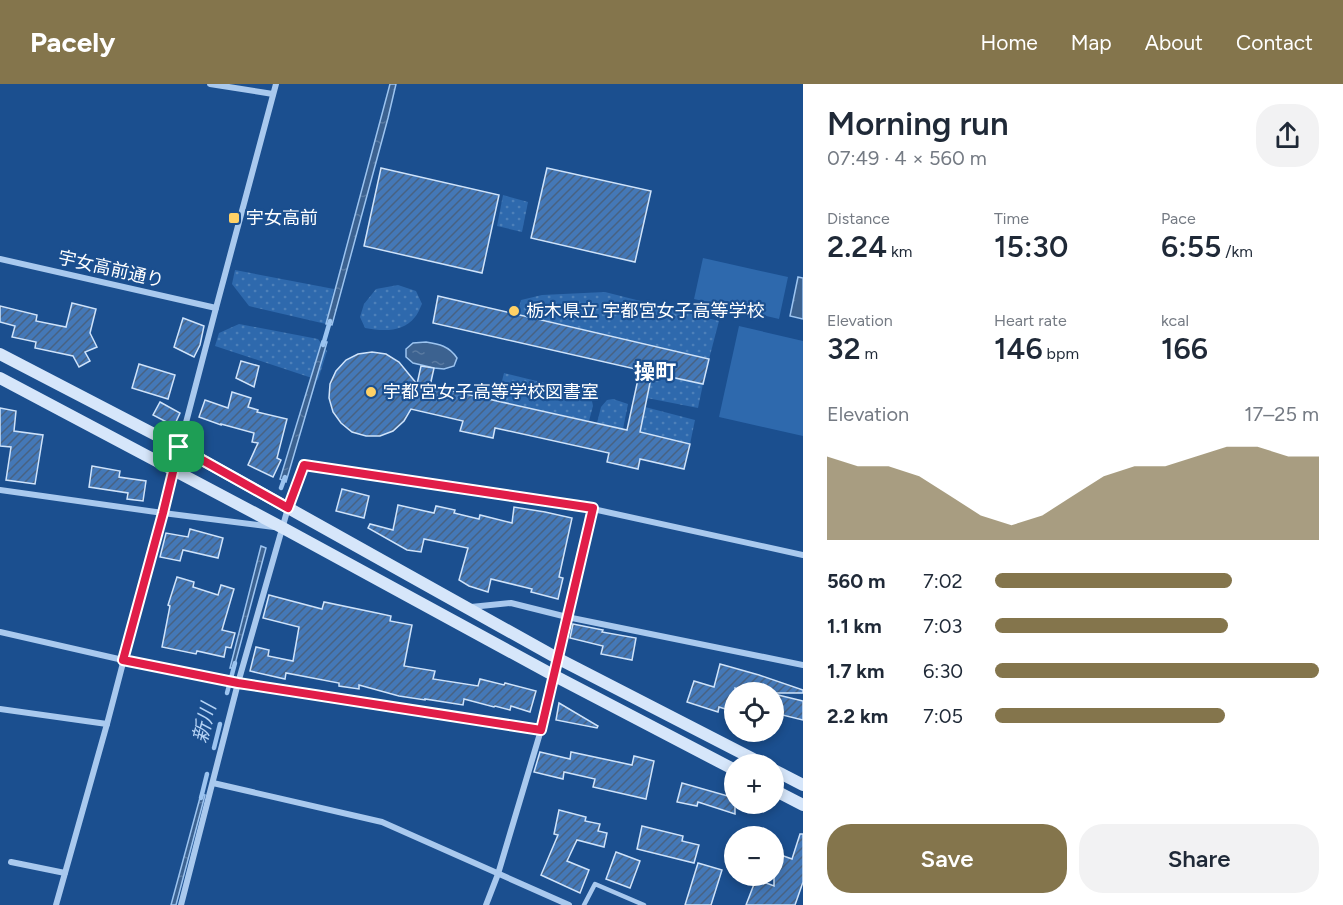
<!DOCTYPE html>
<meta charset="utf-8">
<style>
:root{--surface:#fff;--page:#f2f2f3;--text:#1f2937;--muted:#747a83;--accent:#84754c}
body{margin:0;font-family:Figtree,"Noto Sans JP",sans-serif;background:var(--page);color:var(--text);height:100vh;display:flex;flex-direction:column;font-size:22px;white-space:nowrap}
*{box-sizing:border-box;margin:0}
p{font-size:20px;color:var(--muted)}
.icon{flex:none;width:33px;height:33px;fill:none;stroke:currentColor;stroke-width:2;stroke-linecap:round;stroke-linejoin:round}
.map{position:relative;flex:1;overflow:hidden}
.side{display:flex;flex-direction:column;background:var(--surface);width:540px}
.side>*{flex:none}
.fabs{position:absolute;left:724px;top:598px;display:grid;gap:12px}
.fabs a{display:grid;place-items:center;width:60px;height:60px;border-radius:50%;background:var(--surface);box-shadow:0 3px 9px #0003;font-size:30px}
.pin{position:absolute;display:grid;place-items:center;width:51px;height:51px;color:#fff;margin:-26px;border-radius:12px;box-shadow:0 3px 9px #0006}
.round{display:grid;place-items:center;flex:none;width:63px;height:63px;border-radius:24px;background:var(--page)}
.summary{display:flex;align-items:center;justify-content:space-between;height:102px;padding:0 24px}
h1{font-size:33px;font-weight:600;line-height:45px}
.figures{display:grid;grid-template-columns:repeat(3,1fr);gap:9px;height:102px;padding:6px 24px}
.figures div{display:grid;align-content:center}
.figures b{font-size:30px;font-weight:600}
.figures small{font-size:16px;font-weight:400}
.figures p{font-size:16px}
.chart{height:168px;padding:12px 24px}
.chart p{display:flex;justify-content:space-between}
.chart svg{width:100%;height:108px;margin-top:6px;fill:var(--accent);opacity:.7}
.primary-button{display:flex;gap:12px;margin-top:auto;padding:12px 24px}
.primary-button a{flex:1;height:69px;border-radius:24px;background:var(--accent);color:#fff;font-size:24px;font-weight:600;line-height:69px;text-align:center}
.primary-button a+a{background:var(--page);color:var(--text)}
ul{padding:0 24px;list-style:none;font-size:20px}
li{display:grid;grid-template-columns:96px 72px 1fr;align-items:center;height:45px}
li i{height:15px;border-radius:8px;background:var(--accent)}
header{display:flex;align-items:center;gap:36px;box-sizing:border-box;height:84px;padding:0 30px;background:var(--accent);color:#fff}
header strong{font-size:28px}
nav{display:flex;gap:33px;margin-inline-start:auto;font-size:21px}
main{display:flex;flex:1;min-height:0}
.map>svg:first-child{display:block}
.grass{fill:#2e69ad}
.garden{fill:url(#garden-dots)}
.water{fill:url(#water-ripples);stroke:#9cc4f0;stroke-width:1.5}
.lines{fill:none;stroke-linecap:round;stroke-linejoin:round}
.stream{stroke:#9cc4f0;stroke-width:4.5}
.building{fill:url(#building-hatch);stroke:#cfe3fa;stroke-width:1.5}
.lane{stroke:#a9c9ee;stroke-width:4.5}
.street{stroke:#a9c9ee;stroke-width:6}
.secondary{stroke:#d6e6fa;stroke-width:12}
.route-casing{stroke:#fff;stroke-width:12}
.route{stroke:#e11d48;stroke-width:8}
.poi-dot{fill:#ffd166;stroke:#1b4f8f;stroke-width:2}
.labels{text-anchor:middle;stroke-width:4.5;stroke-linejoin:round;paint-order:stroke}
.poi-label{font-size:18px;fill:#fff;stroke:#1b4f8f;text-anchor:start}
.street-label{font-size:18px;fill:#fff;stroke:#1b4f8f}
.water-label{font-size:20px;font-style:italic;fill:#b5d3f5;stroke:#1b4f8f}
.quarter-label{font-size:21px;font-weight:bold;fill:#fff;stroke:#1b4f8f}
</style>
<header>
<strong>Pacely</strong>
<nav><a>Home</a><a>Map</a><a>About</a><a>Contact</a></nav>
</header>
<main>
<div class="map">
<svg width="803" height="821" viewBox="0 0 803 821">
<defs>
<pattern id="garden-dots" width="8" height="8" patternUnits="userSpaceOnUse" patternTransform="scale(1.5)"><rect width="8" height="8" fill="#2e69ad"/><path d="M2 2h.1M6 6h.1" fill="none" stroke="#4d80b9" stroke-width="1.8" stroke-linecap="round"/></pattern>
<pattern id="water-ripples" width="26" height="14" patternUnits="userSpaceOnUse" patternTransform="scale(1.5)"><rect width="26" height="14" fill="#3c6290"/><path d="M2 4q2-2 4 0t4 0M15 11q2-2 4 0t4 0" fill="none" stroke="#597aa1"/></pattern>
<pattern id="building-hatch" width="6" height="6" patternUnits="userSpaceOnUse" patternTransform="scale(1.5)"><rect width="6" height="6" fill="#4478b7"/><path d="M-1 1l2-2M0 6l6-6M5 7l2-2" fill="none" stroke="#486282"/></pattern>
</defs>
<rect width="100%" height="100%" fill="#1b4f8f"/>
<g class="grass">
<polygon points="703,174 788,193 779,235 694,215"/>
<polygon points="739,242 803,257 803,352 719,333"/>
</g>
<g class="garden">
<polygon points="503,111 528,118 522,148 497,142"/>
<polygon points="235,186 334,205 326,240 249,222 232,200"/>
<path d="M398,201L416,207L422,220C420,224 418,230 415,233C403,249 382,247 365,244L360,233L364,220L376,205Z"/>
<polygon points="605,208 719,237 709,275 517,230 521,216 542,211"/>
<polygon points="239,240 318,255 327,267 318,296 215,262 219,249"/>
<polygon points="504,289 577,307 591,312 593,322 589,337 497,317"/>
<polygon points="652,289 703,300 698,324 647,314"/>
<polygon points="613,315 628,320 623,345 597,339 601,323 607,316"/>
<polygon points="645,323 695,336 690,360 640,348"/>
</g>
<g class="water">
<polygon points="390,0 396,0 388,34 332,241 326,240"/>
<polygon points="798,193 803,194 803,235 790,232"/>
<polygon points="322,257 327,258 286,398 280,395"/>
<path d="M426,258C439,260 449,262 457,274L454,282L444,285L434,284L413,279L406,273V265L413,259Z"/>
<polygon points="261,462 266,464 234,584 230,584"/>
<polygon points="201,710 205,711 176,821 171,821"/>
</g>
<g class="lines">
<g class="stream">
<polyline points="323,261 330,237"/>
<polyline points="281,404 285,393"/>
<polyline points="227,609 235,579"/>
<polyline points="214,664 220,640"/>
<polyline points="201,714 207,690"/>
</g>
</g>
<g class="building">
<polygon points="381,84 499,111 482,189 364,162"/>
<polygon points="547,84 651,107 635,178 531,154"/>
<polygon points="438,212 709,275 703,300 652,289 640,348 690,360 684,385 640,375 638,385 607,378 609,369 495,344 493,354 460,347 463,337 411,325 404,337 393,347 380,352 366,352 352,348 341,339 333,328 329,314 330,300 336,287 346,276 358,270 372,268 386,270 399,278 417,300 421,282 434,284 430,302 627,346 640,286 433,239"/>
<polygon points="72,219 96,225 90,249 97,263 85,268 90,277 79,283 73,272 35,264 36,258 12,253 15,242 0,238 0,222 37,231 36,237 66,243"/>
<polygon points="183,234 204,242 200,261 194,273 174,263"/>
<polygon points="241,277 259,282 254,303 236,294"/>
<polygon points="139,280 175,291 168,315 132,304"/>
<polygon points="232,308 251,314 248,323 258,326 257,328 287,335 277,374 281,376 273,393 248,381 258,359 252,358 254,349 221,340 221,341 199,333 205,316 228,324"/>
<polygon points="160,318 180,329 174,342 153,331"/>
<polygon points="0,324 16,327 14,347 43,351 35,400 6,396 11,363 0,362"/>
<polygon points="92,382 120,387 119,393 146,397 143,417 127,415 128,409 89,403"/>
<polygon points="342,405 369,412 364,434 336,427"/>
<polygon points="398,421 434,429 436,422 455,426 454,429 479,435 480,431 512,439 514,423 545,428 572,434 559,493 563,494 558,515 531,508 532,505 491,495 488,508 469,502 459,496 468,464 424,455 421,468 407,466 368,444 370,440 393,446"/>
<polygon points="190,445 223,454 218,474 183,466 180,477 160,473 166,449 188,453"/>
<polygon points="177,493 194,498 193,503 218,511 221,501 234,505 222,546 235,549 231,564 226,563 224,573 197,567 196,570 162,563 170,522 168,521"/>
<polygon points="269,511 322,525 324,518 377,529 391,532 390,537 412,541 404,582 435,587 433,595 478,602 480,595 504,601 505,599 536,607 530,628 511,622 510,626 495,622 494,623 464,615 463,621 425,615 425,616 399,612 359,601 359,605 339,602 339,599 286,589 285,595 250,587 256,563 269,566 268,572 293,577 299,543 263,534"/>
<polygon points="573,540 603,546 602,548 636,554 632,576 601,570 603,562 570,554"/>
<polygon points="720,580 759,591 803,606 803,609 752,609 735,604 735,628 719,623 718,628 687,618 694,597 714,603"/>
<polygon points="774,610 803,617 803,636 774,629"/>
<polygon points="559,619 598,642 597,644 556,636"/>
<polygon points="540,668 570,675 571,668 632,681 634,672 654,677 646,715 593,703 595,695 564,688 563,695 534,688"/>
<polygon points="682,699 735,714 735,730 698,718 697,722 677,718"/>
<polygon points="559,726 586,733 585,737 600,740 598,747 607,749 604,763 577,756 567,777 589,786 580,809 541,791 558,751 554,750"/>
<polygon points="642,742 683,752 682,757 699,761 694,779 637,765"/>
<polygon points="800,750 803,750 803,798 795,821 746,821 756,795 774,802 774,785 778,770 792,775"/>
<polygon points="616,768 640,777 630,804 606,795"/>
<polygon points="698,779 722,786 711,821 685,821"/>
</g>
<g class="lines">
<polyline class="lane" points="584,821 595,800 644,821"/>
<g class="street">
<polyline points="210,0 273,10"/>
<polyline points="0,175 216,224"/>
<polyline points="0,406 163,429 274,443"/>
<polyline points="471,523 511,519 567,533 803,581"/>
<polyline points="0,548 123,576 238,599 541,646"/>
<polyline points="0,625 107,640"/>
<polyline points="213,699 382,738 569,821"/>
<polyline points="11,778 65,789"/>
<polyline points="56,821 107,640 216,224 276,0"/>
<polyline points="181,821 238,599 288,424 304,381 593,425 803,471"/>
<polyline points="486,821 498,790 541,646 593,425"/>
</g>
<g class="secondary">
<polyline points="0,270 179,363 557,574 765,681"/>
<polyline points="0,294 283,444 553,591 735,686"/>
<polyline points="774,686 803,701"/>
<polyline points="774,706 803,721"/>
</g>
</g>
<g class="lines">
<g class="route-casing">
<polygon id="route" points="179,363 288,424 304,381 593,424 541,646 238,599 123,576 163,429"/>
</g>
<use href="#route" class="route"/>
</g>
<g class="poi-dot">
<rect x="228" y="128" width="12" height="12" rx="3"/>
<circle cx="514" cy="227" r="6"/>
<circle cx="371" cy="308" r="6"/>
</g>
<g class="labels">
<g class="poi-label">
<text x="246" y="140">宇女高前</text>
<text x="526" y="233">栃木県立 宇都宮女子高等学校</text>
<text x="383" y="314">宇都宮女子高等学校図書室</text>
</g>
<g class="street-label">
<text transform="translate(111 185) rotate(13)" y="6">宇女高前通り</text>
</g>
<g class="water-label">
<text transform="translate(204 639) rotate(-76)" y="7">新川</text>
</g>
<g class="quarter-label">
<text x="655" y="295">操町</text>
</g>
</g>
</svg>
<div class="fabs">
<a><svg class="icon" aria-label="locate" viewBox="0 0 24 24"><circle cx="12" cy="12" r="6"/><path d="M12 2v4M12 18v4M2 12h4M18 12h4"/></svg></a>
<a>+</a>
<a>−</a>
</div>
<div class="pin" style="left:179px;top:363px;background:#1e9e55"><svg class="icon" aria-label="arrive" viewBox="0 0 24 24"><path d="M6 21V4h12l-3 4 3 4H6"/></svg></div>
</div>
<section class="side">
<div class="summary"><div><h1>Morning run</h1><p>07:49 · 4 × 560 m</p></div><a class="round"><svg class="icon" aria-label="share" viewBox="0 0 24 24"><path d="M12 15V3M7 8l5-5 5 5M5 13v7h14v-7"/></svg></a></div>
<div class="figures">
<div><p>Distance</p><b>2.24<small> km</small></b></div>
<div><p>Time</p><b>15:30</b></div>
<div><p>Pace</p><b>6:55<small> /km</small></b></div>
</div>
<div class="figures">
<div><p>Elevation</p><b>32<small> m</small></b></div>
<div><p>Heart rate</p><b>146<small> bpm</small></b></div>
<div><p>kcal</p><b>166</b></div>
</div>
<div class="chart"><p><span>Elevation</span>17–25 m</p>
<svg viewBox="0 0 160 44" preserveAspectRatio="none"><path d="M0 44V10L10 14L20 14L30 18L40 26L50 34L60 38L70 34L80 26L90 18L100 14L110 14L120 10L130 6L140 6L150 10L160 10V44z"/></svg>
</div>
<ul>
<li><b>560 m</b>7:02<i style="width:73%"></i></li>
<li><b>1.1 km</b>7:03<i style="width:72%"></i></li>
<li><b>1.7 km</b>6:30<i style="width:100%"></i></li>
<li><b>2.2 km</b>7:05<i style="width:71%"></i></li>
</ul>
<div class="primary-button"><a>Save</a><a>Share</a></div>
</section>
</main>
